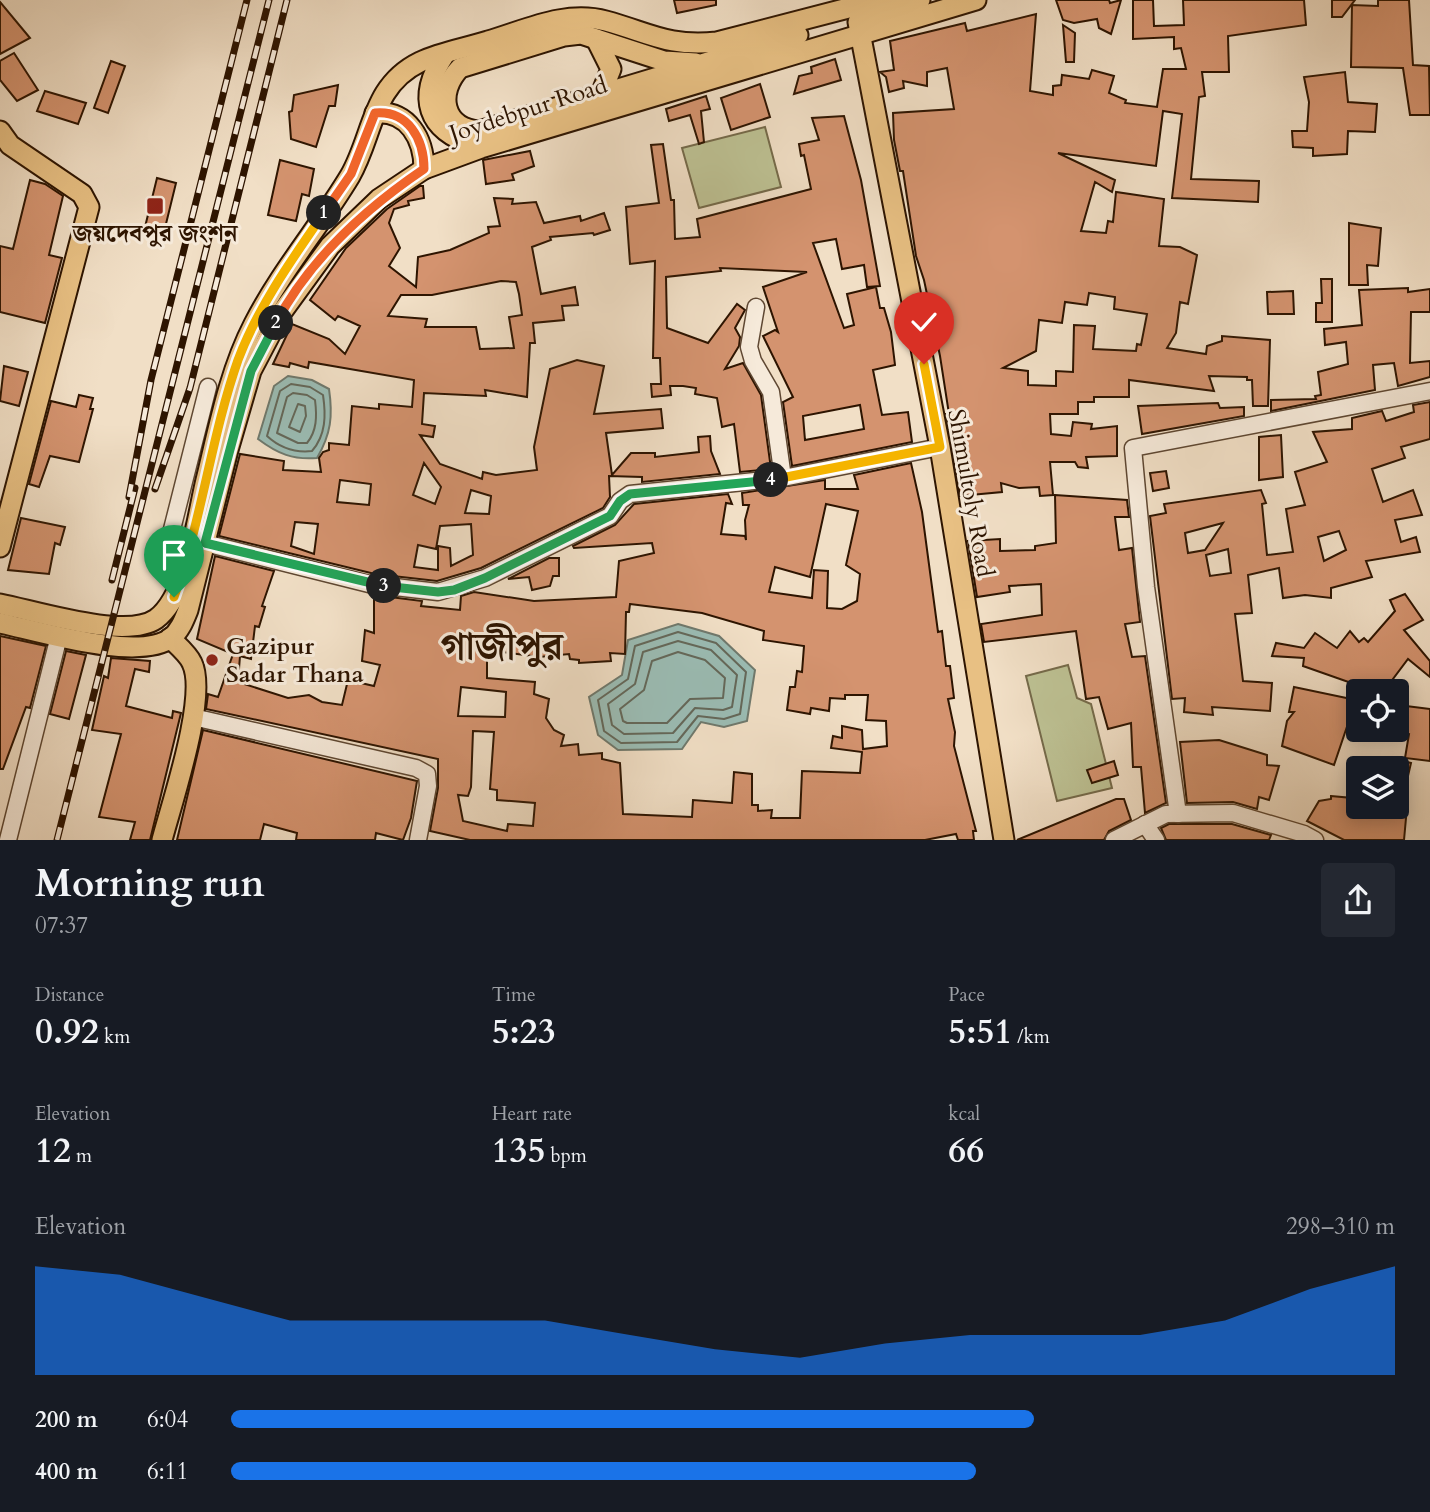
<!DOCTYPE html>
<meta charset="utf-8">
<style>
:root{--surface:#171b24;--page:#242831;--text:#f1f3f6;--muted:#9ea1a6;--accent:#1a73e8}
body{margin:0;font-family:Cardo,"Noto Serif Bengali",serif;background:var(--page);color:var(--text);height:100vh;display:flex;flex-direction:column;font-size:26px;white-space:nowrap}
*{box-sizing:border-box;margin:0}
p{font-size:23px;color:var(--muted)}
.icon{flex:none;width:38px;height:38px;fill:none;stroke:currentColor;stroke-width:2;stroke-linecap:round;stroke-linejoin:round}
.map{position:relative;height:840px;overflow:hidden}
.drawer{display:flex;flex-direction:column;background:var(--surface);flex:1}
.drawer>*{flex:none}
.tools{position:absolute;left:1346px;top:679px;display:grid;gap:14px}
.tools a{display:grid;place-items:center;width:63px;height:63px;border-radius:7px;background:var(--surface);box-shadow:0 4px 18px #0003;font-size:35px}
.pin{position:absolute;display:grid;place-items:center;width:60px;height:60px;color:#fff;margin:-72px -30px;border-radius:50% 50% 50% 0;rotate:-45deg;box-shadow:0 0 7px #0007}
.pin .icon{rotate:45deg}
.km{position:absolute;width:35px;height:35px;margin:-18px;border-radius:50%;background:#222;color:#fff;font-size:19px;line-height:35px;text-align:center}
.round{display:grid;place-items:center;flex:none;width:74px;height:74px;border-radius:7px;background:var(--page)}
.headline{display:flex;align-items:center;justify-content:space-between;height:119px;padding:0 35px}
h1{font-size:38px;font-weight:700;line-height:52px}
.stats{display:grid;grid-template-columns:repeat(3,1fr);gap:10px;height:119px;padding:7px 35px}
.stats div{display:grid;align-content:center}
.stats b{font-size:35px;font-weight:700}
.stats small{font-size:19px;font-weight:400}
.stats p{font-size:19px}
.chart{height:196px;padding:14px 35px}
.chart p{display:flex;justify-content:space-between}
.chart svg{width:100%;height:126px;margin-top:7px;fill:var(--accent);opacity:.7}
ul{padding:0 35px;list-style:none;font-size:23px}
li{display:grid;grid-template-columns:112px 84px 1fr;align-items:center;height:52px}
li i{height:18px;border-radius:9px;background:var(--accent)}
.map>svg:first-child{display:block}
.green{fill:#bdc193;stroke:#756a4a;stroke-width:2}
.water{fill:#9bbdb5;stroke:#6f796d;stroke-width:2}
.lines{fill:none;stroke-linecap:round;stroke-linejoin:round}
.shore{stroke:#64685a;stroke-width:2}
.building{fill:#d4936f;stroke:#2d1400;stroke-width:2;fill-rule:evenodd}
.minor-casing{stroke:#5e4732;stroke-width:19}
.major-casing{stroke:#2d1400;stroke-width:23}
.minor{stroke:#f6eada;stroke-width:16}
.major{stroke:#e8c083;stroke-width:19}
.rail-casing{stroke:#2d1400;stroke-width:7}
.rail{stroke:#f6eada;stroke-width:4.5;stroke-dasharray:13;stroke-linecap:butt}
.split-1-casing{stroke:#fff;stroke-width:14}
.split-2-casing{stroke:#fff;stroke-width:14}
.split-3-casing{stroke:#fff;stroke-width:14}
.split-4-casing{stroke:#fff;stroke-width:14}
.split-5-casing{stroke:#fff;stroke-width:14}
.split-1{stroke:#f5b400;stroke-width:9}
.split-2{stroke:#f0652b;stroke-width:9}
.split-3{stroke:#22a559;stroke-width:9}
.split-4{stroke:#22a559;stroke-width:9}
.split-5{stroke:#f5b400;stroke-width:9}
.poi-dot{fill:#8f2418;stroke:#f6eada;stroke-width:2.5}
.labels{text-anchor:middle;stroke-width:6;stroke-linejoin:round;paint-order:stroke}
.street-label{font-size:24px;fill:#2d1400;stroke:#f6eada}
.poi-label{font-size:24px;font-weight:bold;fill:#2d1400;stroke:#f6eada}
.town-label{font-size:38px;font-weight:bold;fill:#2d1400;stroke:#f6eada}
</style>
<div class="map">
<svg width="1430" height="840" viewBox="0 0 1430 840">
<rect width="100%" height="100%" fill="#f1dfc6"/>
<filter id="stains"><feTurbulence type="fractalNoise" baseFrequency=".00286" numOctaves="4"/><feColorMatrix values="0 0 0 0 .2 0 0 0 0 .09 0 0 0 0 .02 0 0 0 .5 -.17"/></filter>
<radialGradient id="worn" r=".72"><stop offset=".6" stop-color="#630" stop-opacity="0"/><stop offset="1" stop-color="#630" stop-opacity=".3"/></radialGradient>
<g class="green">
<polygon points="765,127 781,187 699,208 682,148"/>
<polygon points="1068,665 1077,698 1091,704 1112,788 1057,801 1026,676"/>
</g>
<g class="water">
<path d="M288,376L312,380L329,389C333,416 331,434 317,458C293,460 278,454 258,439L274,386Z"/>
<polygon points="678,624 719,636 755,670 747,721 724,727 701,722 682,749 618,750 598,735 589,697 622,675 628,640"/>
</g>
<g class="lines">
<g class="shore">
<path d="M291,384L310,387L323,395C326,415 326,435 312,451C294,453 280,448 267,436L280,391Z"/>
<path d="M293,393L307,395L315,400C317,416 317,431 307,443H298L277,433L287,397Z"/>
<polygon points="298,404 305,406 306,416 300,432 289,427"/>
<polygon points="678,632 716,643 746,672 740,714 724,719 698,716 677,742 621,743 604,731 598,700 628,679 635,646"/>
<polygon points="678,641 711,650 737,675 732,707 723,710 695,708 673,733 624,734 612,725 608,704 635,684 643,652"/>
<polygon points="678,652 705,660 725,678 723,698 690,699 667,723 627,723 623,721 620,709 644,690 652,661"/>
</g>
</g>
<g class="building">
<polygon points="674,0 716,0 716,5 677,13"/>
<polygon points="1056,0 1109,0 1110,3 1121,0 1111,34 1099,28 1097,19 1074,23 1063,20"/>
<path d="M1133,0H1153L1154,26L1184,25L1183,0H1304L1306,25L1228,36L1229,72H1202L1205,96L1199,97L1191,179L1259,181L1258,202L1172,198L1182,114L1163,111L1156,166L1058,153L1115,180L1112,192L1095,182L1081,231L1106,233L1108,221L1113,222L1116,192L1164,199L1159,246L1180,247L1197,255L1188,304L1180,302L1176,333L1167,348L1206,354L1207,346L1222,341V336L1270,340L1268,406H1253L1252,380H1247V377L1209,376L1214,391L1129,380V397H1094V402H1078V414H1050L1051,434L1071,436L1073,422L1092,424L1091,429L1117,426V456L1086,457L1088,468L1078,467L1075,462H1050L1053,495L1040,496L1039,487L1019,488L1001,483L1002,492L960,496L946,414H949L940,356L924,280L916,256L903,171H900L894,140L893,113L954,109L947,68L927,72V86L903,81L904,88L889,92L886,77L880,72L894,70L890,41L965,23L967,31L1036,14L1030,91L1053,95V86L1061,85L1062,75L1089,79L1092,70L1114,76L1109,93L1126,100L1125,103L1157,107L1163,69H1186L1181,48L1174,49V37L1133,39ZM1089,293L1115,297L1114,309L1147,314L1141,345L1137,344L1136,351L1093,349L1095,326L1074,325L1073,372L1056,371V386L1028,385V371L1003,368L1036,351L1039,320L1062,323L1065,302L1087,305Z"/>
<polygon points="1332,0 1355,0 1342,17 1332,17"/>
<polygon points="1378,0 1409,0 1413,65 1429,66 1430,115 1410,115 1403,68 1351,67 1352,5 1378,6"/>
<polygon points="0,2 30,38 0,54"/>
<polygon points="1063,25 1075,33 1074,62 1066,62"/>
<polygon points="14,53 38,90 17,101 0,80 0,61"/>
<polygon points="835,59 841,80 794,94 799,76 812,73 811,67"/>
<polygon points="111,61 125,66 108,113 94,108"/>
<polygon points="1345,72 1348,102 1377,104 1375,132 1348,131 1347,154 1313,156 1313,148 1293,147 1292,131 1307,131 1309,102 1304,77"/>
<polygon points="760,84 770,117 731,130 721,98"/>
<polygon points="338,85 335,106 329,106 316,147 291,139 289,112 292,111 294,95"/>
<polygon points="45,91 86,103 78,124 37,111"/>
<polygon points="706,96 710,109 701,111 704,142 699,144 690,115 669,121 666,109"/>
<path d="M844,116L861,180L880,286L867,287L864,265L842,269L836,239L813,243L844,328L854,325L847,294L876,287L880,308H884L891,332L895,365L873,370L882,415L908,412L912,442L792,466L783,402L793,397L763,336L775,330L778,332L763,287L807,272L720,268L721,271L666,277L667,328L708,343L737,304L745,310L735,328L740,337L739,346L725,369L743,363L761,395L771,469L740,472L734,424L722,427L717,398L695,394L696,388L683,386H670L671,395L652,397L651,384H661L660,358H653L655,261L630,264L626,207L659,203L651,145L663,144L671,200H674L675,239L700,237L697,219L811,189L804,155L801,156L799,144L819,140L812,118ZM860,405L864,429L805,440L803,416Z"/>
<polygon points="530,151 534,166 512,174 514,180 486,184 483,160"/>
<polygon points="280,160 314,169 309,196 302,194 296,221 268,215"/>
<polygon points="157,178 176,183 164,232 145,227"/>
<polygon points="30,180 45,184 63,196 49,255 62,258 45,323 0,312 0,246 13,249"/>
<path d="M420,186H423L424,198L408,201L409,205L394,209L389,223L400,248L389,266L416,287L418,257L450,250L489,233L488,227L500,226L494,198L513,199L512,204L536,202L544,223L580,216L581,221L604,213L610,230L594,235L593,233L550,237L551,240L532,247L541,294L575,287L578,305L562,306L564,320L533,323L535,343H530L527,397L485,390L486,396L424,393L422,424L435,426L433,437L420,435L440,464L482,479L483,472L496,475L537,470L534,447L550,369L577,360L604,366L594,414L661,409L663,428L606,433L612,475L631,453H655V457L699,452L698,437L710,436L711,451L720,474L642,482V477L609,476L610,497L603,508L481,568L437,581L375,574L219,536L240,454L284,461L283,470L321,472L319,458L323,452L329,450V443L349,445L352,406L379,409V404L412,407L414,380L309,362L308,368L290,363L289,367L273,364L292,324L329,339L345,354L360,326L338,316L335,320L310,300L346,248L387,209ZM501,281L516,282L519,294L522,315L509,317L514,348L480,349L476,327H425L427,319L388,316L401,295H432ZM424,463L441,487L435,504L413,495ZM340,480L371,484L369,505L337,502ZM471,490L491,496L489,514L465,513ZM295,522L318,524L314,554L291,546ZM471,524L473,555L451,566L450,548L438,546V570L414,567L418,545L436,549L440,526Z"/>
<polygon points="1349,223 1381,228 1378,266 1367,265 1368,285 1349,285"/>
<polygon points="1321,279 1332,279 1332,322 1316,322 1316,303 1322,303"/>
<polygon points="1408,288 1408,292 1430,289 1430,312 1411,312 1410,363 1430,361 1430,377 1398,386 1394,363 1373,365 1375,390 1271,411 1271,400 1316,399 1315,396 1321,395 1318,372 1348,364 1346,342 1325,345 1324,329 1362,325 1359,290"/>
<polygon points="1293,291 1294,314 1268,314 1267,292"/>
<polygon points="4,366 28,372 19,406 0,401"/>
<polygon points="79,395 93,398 90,409 93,409 79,462 50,456 39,487 29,484 51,401 76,407"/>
<path d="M1430,402V439L1401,447L1405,458L1372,469L1383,502L1413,490L1422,515L1395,520L1401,542L1416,537L1420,552L1366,561L1372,577L1331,588V598L1305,595L1283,598L1279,568L1248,575L1252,613L1235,614L1243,681L1272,683L1270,711L1212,707L1213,715L1184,712L1185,698L1172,699L1150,516L1166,513L1164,504L1261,490L1266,503L1262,504L1267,555L1293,552L1286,509L1305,505L1295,472L1327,462L1313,432L1352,429V418L1382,411L1386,421L1414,412L1413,405ZM1223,523L1205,550L1188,553L1185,533ZM1339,531L1346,550L1324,561L1318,537ZM1228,549L1231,573L1210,576L1206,555Z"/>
<polygon points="1218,403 1220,408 1244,407 1244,416 1142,434 1138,406"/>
<polygon points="1281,435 1283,477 1259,480 1259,437"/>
<path d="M911,463L922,512L938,632L942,631L946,666H950L954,698L948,699L955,732L954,746L976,831H973L974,840H958L956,834L925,840H470L430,831L438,788V759L206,709L208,694L218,697L233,654L197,639L215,556L274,571L262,606L265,607L259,627L255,626L251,659L240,656L238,682L288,698L309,695L322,702L342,705L348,680L374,686L380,665L362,661L365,630L374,633V595L422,601L421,606L460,610L461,596L474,592L534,601L616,597L619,561L654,553L652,543L574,548L573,546L615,525L634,504L728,494L732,504L726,503L721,534L745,536L746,540L745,520L749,505H743L742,493L825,480V489H858L854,475ZM826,504L858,511L846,565L860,574L857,601L842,609L827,608L828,571L814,570L812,598L769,592L775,567L810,577ZM630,604L702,613L764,631L763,640L804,646L802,672L797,671L795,687H790L787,710L810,714L811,708L829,711L830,698L845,699V695H868L866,720L886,721L887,746L863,749L862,730L842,726V738L833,736L831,748L862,752L860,773L802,771L800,818H771L772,810L758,811V805H752V774L734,772L732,803L693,800L692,817L623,814L620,763L602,759V753L579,755L578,744L561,746L564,735L554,730L546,718L549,699L534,694L535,682L487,678V650L539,657L569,654L570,659L579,660V663L611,661L610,653L625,654L626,612H629ZM461,687L506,692L505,717L458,716ZM473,731L494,732L490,789L497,790V800L535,803L533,826L508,824L507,831L463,821L458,795L468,796L471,787Z"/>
<polygon points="1166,471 1169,488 1153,491 1150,473"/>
<polygon points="1055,495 1127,500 1129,517 1115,517 1119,550 1132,548 1140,622 1125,624 1132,657 1145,656 1166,803 1145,813 1141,767 1133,767 1131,723 1108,729 1099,697 1086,699 1076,631 984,642 981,624 1042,615 1041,584 1009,586 1010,592 977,597 968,541 1000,539 1000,551 1035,550 1035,546 1056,543"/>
<polygon points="21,518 65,527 60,545 55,543 49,574 8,570"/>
<polygon points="549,558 559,558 559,576 553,576 550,586 532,590 529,577 508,579"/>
<polygon points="1405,594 1423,620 1404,630 1430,661 1430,677 1408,659 1390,683 1407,688 1406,691 1374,691 1303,666 1304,658 1272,656 1276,643 1304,648 1315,633 1337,648 1350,631 1359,642 1364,638 1368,642 1395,611 1390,600"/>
<polygon points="0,636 46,646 30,708 26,707 3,769 0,769"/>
<polygon points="66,651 86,655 69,719 50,714"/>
<polygon points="111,658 150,661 149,672 135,669 126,706 172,718 173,711 181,713 150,840 130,840 135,822 99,817 121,734 92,730 104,676 108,678"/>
<polygon points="1294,687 1356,700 1334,765 1282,746 1287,721 1294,712 1289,712"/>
<polygon points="1398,705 1430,709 1430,761 1405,758 1409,734 1395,732"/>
<polygon points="203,730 417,781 411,818 403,840 376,833 375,840 296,840 297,833 264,824 260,840 177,840"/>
<polygon points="1219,740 1267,755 1267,765 1279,766 1269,800 1259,797 1257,809 1233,802 1187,803 1180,742"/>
<polygon points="1396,759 1411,763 1401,806 1396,805"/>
<polygon points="1114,761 1118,775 1092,783 1087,770"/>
<polygon points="1331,796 1352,798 1350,807 1407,807 1404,840 1344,840 1307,821 1319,801 1331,799"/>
<polygon points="1116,799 1124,799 1131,820 1109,831 1104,840 1017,840"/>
<polygon points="1169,824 1232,824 1271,835 1269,840 1166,840 1161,828"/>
</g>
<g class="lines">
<g class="minor-casing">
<g id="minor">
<polyline points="756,307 749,347 753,361 771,392 783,478"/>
<polyline points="205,543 369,584 438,592 485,578 610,516 620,501 630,494 783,478 940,447"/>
<polyline points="187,560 168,545 208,387"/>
<polyline points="193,717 416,768 427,774 428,786 418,840"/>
<polyline points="1178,814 1146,587 1133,448 1430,391"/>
<polyline points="1145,824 1156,840"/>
<polyline points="8,840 59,636"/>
<polyline points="1114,840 1166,814 1233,813 1304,834 1315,840"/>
</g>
</g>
<g class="major-casing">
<g id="major">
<polyline points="864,16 920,0"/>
<polyline points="858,22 940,447 1004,840"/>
<polyline points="596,39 611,69 601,94"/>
<path d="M445,54C416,97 426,131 477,146"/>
<path d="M696,63L664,61L581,34L564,36L460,68C436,93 443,128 479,131L798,35"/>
<path d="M375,113C408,110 424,139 424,169"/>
<polyline points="0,131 10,145 82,194 89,207 0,547"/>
<path d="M0,604C36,611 126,640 156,619C189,595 197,514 207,476C219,426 230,370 254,324C281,271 320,226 350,176C374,134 371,86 420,62C441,52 466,48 488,41C526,30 565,10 606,21C650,33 668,47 717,42L879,0"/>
<path d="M0,623C38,631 139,662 171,638C180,631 184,620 188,610L228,450L251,371L282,312L330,246L379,199L424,169L481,148L976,0"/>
<path d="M162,840C172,802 208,696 192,663C188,654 177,645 170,638"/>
</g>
</g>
<use href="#minor" class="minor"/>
<use href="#major" class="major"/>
<g class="rail-casing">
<g id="rail">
<polyline points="155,489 190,388 287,0"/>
<polyline points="129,497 151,380 247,0"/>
<polyline points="112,580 135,488"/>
<polyline points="57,840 269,0"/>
</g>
</g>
<use href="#rail" class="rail"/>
</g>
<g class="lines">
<g class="split-1-casing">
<path id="split-1" d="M174,597C202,520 211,437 238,360C258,307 292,259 324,213"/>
</g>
<g class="split-2-casing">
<path id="split-2" d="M276,323C310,258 365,209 424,169C424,139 408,110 375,113L351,174L324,213"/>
</g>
<g class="split-3-casing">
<polyline id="split-3" points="276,323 251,371 205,543 384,586"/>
</g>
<g class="split-4-casing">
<polyline id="split-4" points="384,586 438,592 454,590 485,578 610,516 620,501 630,494 771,480"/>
</g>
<g class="split-5-casing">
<polyline id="split-5" points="771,480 940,447 924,364"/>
</g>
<use href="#split-1" class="split-1"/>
<use href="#split-2" class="split-2"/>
<use href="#split-3" class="split-3"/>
<use href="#split-4" class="split-4"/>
<use href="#split-5" class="split-5"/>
</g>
<g class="poi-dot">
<rect x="146" y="197" width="18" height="18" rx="3.5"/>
<circle cx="212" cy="660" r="7"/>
</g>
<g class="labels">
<g class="street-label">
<text transform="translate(528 109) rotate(-18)" y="8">Joydebpur Road</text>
<text transform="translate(971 493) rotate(80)" y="8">Shimultoly Road</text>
</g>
<g class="poi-label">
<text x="155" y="241">জয়দেবপুর জংশন</text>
<text x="226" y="654" text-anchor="start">Gazipur<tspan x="226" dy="28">Sadar Thana</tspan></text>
</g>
<g class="town-label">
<text x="502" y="659">গাজীপুর</text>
</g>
</g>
<rect width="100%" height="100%" filter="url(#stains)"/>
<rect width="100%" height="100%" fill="url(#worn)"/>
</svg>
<div class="tools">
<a><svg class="icon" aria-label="locate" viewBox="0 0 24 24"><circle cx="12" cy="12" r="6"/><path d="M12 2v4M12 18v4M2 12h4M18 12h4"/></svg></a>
<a><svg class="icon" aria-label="layers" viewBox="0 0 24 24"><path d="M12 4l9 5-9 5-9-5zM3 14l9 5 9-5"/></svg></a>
</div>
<div class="pin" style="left:174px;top:597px;background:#1e9e55"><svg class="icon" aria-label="arrive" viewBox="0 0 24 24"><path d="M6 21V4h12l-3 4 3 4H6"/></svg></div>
<div class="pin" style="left:924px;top:364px;background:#d93025"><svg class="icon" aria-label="check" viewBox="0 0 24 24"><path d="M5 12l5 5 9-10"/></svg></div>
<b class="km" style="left:324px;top:213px">1</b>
<b class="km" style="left:276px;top:323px">2</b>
<b class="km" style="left:384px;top:586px">3</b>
<b class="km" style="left:771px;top:480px">4</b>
</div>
<section class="drawer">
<div class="headline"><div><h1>Morning run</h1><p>07:37</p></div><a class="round"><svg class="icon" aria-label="share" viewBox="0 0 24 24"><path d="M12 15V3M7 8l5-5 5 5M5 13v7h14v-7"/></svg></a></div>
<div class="stats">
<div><p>Distance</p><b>0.92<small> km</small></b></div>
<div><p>Time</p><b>5:23</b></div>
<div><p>Pace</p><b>5:51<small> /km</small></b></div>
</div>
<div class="stats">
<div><p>Elevation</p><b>12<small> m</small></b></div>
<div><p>Heart rate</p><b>135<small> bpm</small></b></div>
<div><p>kcal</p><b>66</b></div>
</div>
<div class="chart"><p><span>Elevation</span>298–310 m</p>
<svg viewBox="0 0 160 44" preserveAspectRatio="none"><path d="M0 44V6L10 9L20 17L30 25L40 25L50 25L60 25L70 30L80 35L90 38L100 33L110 30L120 30L130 30L140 25L150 14L160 6V44z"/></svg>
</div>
<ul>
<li><b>200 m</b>6:04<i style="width:69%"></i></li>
<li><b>400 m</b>6:11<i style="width:64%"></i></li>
</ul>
</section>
